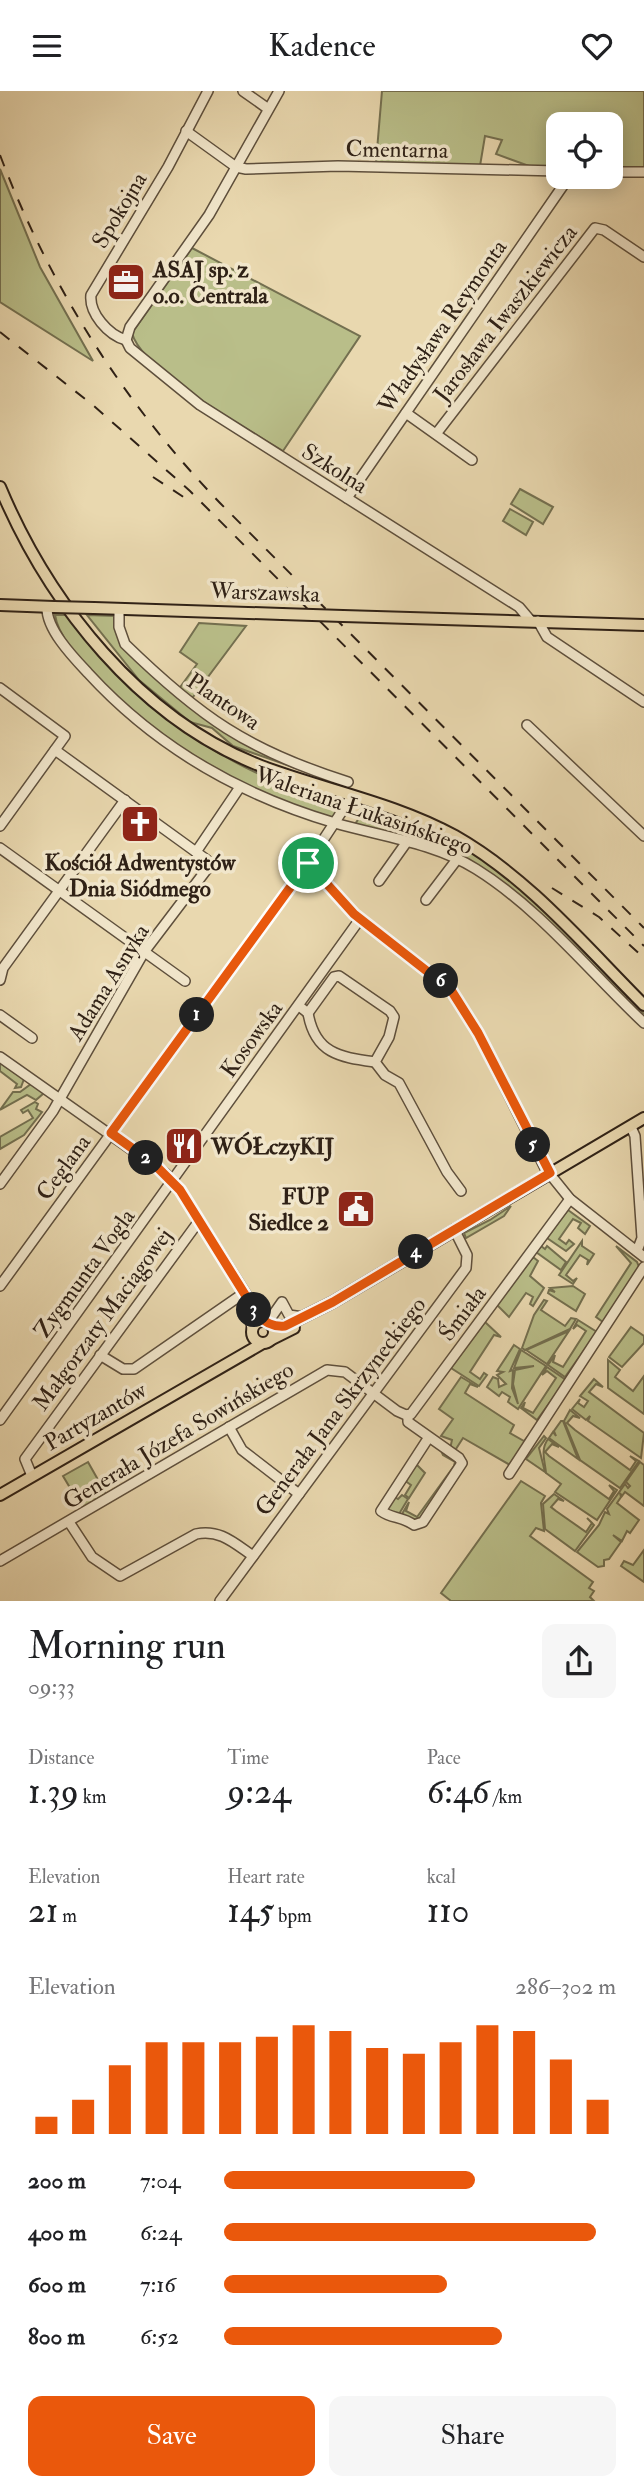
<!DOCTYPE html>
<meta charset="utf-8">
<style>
:root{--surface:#fff;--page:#f6f6f6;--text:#202124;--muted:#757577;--accent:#ea580c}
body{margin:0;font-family:"IM FELL Double Pica",serif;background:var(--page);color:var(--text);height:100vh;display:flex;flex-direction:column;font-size:26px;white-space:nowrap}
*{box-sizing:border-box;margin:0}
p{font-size:23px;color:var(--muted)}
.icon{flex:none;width:38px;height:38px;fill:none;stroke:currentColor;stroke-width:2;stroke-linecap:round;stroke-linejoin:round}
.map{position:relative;height:1510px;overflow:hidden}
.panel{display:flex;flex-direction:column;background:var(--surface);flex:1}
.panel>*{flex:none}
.buttons{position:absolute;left:546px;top:21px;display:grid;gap:14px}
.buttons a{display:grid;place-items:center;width:77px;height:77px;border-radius:14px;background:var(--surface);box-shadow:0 4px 18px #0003;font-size:35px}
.pin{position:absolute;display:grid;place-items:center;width:60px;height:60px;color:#fff;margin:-30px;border:4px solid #fff;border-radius:50%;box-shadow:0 2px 7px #0007}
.km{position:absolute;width:35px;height:35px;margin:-18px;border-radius:50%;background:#222;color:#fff;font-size:19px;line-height:35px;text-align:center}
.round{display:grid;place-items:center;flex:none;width:74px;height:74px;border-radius:14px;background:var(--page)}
.overview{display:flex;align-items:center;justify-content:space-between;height:119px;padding:0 28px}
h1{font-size:38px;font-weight:600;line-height:52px}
.metrics{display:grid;grid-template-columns:repeat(3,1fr);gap:10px;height:119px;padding:7px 28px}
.metrics div{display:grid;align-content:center}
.metrics b{font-size:35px;font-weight:600}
.metrics small{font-size:19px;font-weight:400}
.metrics p{font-size:19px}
.chart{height:196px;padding:14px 28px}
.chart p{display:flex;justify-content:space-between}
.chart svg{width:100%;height:126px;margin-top:7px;stroke:var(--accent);stroke-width:6}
.action{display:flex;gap:14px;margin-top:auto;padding:14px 28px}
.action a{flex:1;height:80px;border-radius:14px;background:var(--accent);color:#fff;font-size:28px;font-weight:600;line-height:80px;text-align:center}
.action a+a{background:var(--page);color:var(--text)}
ul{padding:0 28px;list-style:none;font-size:23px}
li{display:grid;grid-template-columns:112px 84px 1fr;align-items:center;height:52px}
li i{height:18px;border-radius:9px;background:var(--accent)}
header{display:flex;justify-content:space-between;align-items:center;height:91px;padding:0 28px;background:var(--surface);font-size:32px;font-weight:600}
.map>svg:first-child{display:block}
.green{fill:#b9be89;stroke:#747050;stroke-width:2}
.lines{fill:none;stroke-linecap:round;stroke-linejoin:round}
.minor-casing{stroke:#5e4f3c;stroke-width:12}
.major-casing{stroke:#2f2116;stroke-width:14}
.minor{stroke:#f1e6cb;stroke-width:9}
.major{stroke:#e9d8af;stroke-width:10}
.rail{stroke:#2f2116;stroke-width:2;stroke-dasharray:12 12;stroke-linecap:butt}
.major-bridge-casing{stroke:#2f2116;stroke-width:14;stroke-linecap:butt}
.major-bridge{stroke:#e9d8af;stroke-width:10}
.route-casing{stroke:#fff;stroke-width:14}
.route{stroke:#ea580c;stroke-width:9}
.labels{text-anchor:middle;stroke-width:7;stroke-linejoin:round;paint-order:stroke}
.street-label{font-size:23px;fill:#2f2116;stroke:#f1e6cb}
.poi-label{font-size:23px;font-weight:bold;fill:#2f2116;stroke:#f1e6cb;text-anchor:start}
</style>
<header><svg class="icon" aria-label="menu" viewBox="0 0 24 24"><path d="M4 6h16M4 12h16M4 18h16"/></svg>Kadence<svg class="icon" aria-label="heart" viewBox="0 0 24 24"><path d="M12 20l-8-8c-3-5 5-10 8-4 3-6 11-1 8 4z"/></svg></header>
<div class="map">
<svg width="644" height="1510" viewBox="0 0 644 1510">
<rect width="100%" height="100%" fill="#e9d8af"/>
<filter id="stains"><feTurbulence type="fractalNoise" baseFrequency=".00286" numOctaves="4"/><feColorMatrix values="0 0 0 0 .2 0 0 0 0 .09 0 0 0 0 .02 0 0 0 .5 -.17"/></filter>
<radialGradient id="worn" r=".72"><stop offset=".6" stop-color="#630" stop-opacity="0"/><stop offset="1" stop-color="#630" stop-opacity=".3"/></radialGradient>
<g class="green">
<polygon points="382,0 644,0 644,76 611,76 611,33 558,33 558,75 529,75 496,63 502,49 485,45 480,75 376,71"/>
<polygon points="0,78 40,176 93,270 0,211"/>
<path d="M192,157L360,245L283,360C249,339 141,279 132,242Z"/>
<polygon points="520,398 553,416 543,433 511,413"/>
<polygon points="510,418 533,431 526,444 503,430"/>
<path d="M69,524C121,595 181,647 261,684C287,696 315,704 341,714L334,727C241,702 159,653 94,584C77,566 58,544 55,524Z"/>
<polygon points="87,524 116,525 122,550 213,632 344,694 233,655 212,637 190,631 139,589"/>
<polygon points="199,532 246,535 190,610 178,599 197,573 180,561"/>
<polygon points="370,717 448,747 493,775 538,813 644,923 628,906 624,909 470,771 355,733 365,719"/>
<polygon points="0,972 24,988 21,996 15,997 17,993 0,980"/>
<polygon points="31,993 44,1002 36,1009 27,1004 0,1019 13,1001 20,1001"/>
<polygon points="35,1011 38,1013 36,1018 42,1021 24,1044 0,1058 0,1046 33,1027 28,1019 23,1022 21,1019"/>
<polygon points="511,1115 504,1125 466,1147 464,1142 490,1129"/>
<polygon points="568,1119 590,1135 585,1143 578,1137 581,1132 573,1128 559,1148 566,1153 569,1149 574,1153 566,1160 547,1147"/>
<polygon points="582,1150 582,1155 594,1163 587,1174 588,1169 580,1164 566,1184 573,1190 577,1187 573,1193 559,1184"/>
<polygon points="541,1155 545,1158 547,1155 566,1171 561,1179 536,1161"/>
<polygon points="616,1155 637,1171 639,1176 603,1231 596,1226 631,1172"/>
<polygon points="533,1166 538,1170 530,1185 544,1197 533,1215 530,1213 533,1206 526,1202 509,1226 497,1214"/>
<polygon points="573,1195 585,1203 576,1220 548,1202 549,1199 555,1201 550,1197"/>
<polygon points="544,1209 547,1210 541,1219 565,1235 571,1227 576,1228 570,1238 525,1259 522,1257 534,1224"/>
<polygon points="578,1229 597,1241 565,1286 548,1274 555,1264 553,1271 563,1276 586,1240 577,1234 573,1238"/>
<polygon points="485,1231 501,1246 494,1244 470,1281 480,1288 484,1282 487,1284 479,1295 451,1277"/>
<polygon points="631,1236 644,1245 644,1252 622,1276 609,1266"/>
<polygon points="569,1240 547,1273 526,1259"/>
<polygon points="514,1254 520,1258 510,1280 513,1279 512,1297 518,1313 513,1293 515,1279 534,1275 514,1277 521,1259 546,1275 518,1318 508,1311 510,1306 502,1301 499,1305 487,1296 493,1286 498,1288 499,1296 506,1293 497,1284 503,1281 497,1280"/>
<polygon points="608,1269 620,1279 615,1286 633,1300 644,1285 644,1323 608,1297"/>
<polygon points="547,1276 566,1289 537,1329 521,1317 525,1311 523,1317 533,1322 556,1287 547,1280 542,1284"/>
<polygon points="461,1286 478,1296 470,1293 465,1302 514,1334 510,1342 524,1350 536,1335 510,1374 463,1347 454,1361 450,1358 452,1349 441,1345 453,1328 439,1318"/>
<polygon points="594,1288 603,1296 596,1293 589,1301 644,1342 641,1367 588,1330 590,1325 586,1329 572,1318 580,1308 578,1312 584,1316 588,1310 580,1305"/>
<polygon points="570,1319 580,1327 573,1325 567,1332 575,1339 630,1379 636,1370 630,1365 639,1370 620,1397 580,1369 564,1330"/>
<polygon points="561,1330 563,1330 578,1368 549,1347 553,1341 556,1345 554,1340"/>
<polygon points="544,1345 546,1347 539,1357 545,1381 526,1368"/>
<path d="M548,1348L559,1356L552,1353L545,1361L549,1365L609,1408L614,1400L609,1394L617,1399L597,1429L555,1401L561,1393L546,1382C545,1370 540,1359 548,1348Z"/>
<polygon points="440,1357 460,1373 421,1430 414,1431 402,1423 409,1411 406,1420 417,1426 454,1375 455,1371 443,1364"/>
<polygon points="88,1371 106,1403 82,1417 63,1385"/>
<polygon points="640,1371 644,1374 644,1415 625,1401 622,1405 620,1402 621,1406 617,1412 639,1429 630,1442 627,1440 622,1450 613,1444 621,1451 609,1468 604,1469 604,1475 598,1476 577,1461 599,1434 605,1421 609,1423 607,1418 625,1393 628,1397 630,1395 626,1391"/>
<polygon points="416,1373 425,1382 409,1407 405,1404 411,1394 404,1389"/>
<polygon points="521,1390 545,1405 541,1412 544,1440 536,1437 530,1445 593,1491 589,1497 594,1500 590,1506 594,1510 451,1510 441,1502"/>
<polygon points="554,1403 564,1410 558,1408 551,1416 556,1420 586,1441 592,1432 587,1427 594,1434 575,1460 545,1438 543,1413"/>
<polygon points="402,1404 408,1408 399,1423 388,1422 386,1415 393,1405 398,1408"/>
<polygon points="644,1459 644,1491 621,1475 624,1470 633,1474"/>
</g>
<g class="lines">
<g class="minor-casing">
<g id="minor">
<polyline points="243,0 267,17"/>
<polyline points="186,40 236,76 246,78 338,75 558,80"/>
<polyline points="611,81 644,81"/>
<polyline points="126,249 130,257 200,314 519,516 530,529"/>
<path d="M126,249C108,244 89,222 91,204L168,76L208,0"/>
<polyline points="126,249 130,236 209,124 279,0"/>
<polyline points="406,322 472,369"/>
<polyline points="436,343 595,137 604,139 644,166"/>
<polyline points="347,407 569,86"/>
<path d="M47,516C46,538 73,566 88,582C155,655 240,704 335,732C380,745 435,752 476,778C540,818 589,880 644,932"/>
<path d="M119,518V536L125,553C200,626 247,659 348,691"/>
<polyline points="538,530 547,546 644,611"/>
<polyline points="0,597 65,645 0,735"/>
<polyline points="527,634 644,745"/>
<polyline points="55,659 196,761"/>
<polyline points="0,757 185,890"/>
<polyline points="308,772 354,823 451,899 478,942 545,1077 570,1108 644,1166"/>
<polyline points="379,790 406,752"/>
<polyline points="426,809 458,767"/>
<polyline points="0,889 3,877 125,709"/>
<polyline points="299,915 308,922 334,886 339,885 390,920 394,926 389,946 375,971 385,984 399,992 447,1081 461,1100"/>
<path d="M308,922C315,963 340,966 375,971"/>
<polyline points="0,924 32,947"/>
<polyline points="0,966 166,1083 180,1099 263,1230"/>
<polyline points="631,1036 635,1045 642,1147 637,1160"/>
<polyline points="0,1093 53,1020 144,861 207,778 207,769 196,761 240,696"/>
<polyline points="0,1195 308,772 352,705"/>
<polyline points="246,1212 252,1237"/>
<polyline points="268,1231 282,1211 289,1224 303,1226"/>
<polyline points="100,1264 123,1278 134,1278 244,1202"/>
<path d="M408,1324V1331L459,1367L462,1372L423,1431L414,1434C402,1425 392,1428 381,1420L429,1346"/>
<polyline points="0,1329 360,828"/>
<polyline points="229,1336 242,1359 299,1403"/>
<polyline points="509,1383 644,1176"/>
<polyline points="32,1385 25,1368 199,1130"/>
<path d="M69,1431L92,1466L120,1485L196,1443C220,1438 234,1452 253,1465"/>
<polyline points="0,1470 327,1279 345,1281 397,1320 406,1324 411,1323 570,1108"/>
<polyline points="220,1510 466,1177 467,1164 454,1138"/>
</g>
</g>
<g class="major-casing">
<g id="major">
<path d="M0,396C49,513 140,628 261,675C325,699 395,712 455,745C529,787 585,855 644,914"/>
<polyline points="0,514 54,516"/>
<polyline points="94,517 282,523"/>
<polyline points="343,525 644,534"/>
<circle cx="263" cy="1241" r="11"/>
<polyline points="272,1235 285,1235 333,1211 644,1027"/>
<polyline points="272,1248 294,1237"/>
<polyline points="0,1404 263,1252"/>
</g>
</g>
<use href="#minor" class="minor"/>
<use href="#major" class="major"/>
<g class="rail">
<path d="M0,64C50,196 123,311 220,412L644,837"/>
<polyline points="0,241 94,315 190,400 644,855"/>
<polyline points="153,386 185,407"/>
<polyline points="552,797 599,826 644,867"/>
</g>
<g class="major-bridge-casing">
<g id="major-bridge">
<polyline points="54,516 94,517"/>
<polyline points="282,523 343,525"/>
</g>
</g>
<use href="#major-bridge" class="major-bridge"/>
</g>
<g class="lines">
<g class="route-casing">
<path id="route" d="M308,772L354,823L451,899L478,942L550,1082L333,1211L285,1235C273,1236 265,1232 257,1223L180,1099L154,1073L111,1042Z"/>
</g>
<use href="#route" class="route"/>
</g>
<defs>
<g id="office-square" transform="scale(2.0125)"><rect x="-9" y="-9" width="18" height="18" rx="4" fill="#8f2418" stroke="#f1e6cb"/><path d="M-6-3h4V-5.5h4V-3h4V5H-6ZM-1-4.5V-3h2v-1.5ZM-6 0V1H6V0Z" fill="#fff"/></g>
<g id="church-square" transform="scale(2.0125)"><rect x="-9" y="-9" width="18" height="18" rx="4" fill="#8f2418" stroke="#f1e6cb"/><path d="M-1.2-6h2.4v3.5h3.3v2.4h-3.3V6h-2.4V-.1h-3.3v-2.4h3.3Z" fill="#fff"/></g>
<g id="restaurant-square" transform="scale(2.0125)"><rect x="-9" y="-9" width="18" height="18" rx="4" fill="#8f2418" stroke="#f1e6cb"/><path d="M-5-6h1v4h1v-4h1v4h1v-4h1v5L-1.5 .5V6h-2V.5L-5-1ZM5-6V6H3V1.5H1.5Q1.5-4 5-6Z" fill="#fff"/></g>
<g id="civic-square" transform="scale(2.0125)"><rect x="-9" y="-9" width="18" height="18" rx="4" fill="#8f2418" stroke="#f1e6cb"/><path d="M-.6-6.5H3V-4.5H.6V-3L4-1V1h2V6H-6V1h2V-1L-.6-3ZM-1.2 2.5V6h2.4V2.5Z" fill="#fff"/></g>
</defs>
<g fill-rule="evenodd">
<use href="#office-square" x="126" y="191"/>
<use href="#church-square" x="140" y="733"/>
<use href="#restaurant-square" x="184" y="1055"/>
<use href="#civic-square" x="356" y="1118"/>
</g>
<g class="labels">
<g class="street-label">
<text transform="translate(397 58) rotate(1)" y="8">Cmentarna</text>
<text transform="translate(119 119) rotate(-59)" y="8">Spokojna</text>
<text transform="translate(505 222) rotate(-52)" y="8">Jarosława Iwaszkiewicza</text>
<text transform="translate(442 235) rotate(-55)" y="8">Władysława Reymonta</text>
<text transform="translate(335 377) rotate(32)" y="8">Szkolna</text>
<text transform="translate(265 501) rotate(2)" y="8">Warszawska</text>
<text transform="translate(224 610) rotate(34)" y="8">Plantowa</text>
<text transform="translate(364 719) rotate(19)" y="8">Waleriana Łukasińskiego</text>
<text transform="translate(108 891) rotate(-58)" y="8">Adama Asnyka</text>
<text transform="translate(251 948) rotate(-54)" y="8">Kosowska</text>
<text transform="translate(63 1076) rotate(-54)" y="8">Ceglana</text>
<text transform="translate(84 1182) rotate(-54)" y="8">Zygmunta Vogla</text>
<text transform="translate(462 1222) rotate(-53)" y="8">Śmiała</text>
<text transform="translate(102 1228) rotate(-54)" y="8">Małgorzaty Maciągowej</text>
<text transform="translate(340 1315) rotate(-53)" y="8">Generała Jana Skrzyneckiego</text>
<text transform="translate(95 1325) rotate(-30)" y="8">Partyzantów</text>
<text transform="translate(178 1344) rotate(-31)" y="8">Generała Józefa Sowińskiego</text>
</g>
<g class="poi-label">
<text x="153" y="186">ASAJ sp. z<tspan x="153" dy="26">o.o. Centrala</tspan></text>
<text x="140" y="779" text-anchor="middle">Kościół Adwentystów<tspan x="140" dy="26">Dnia Siódmego</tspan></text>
<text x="211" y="1063">WÓŁczyKIJ</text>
<text x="329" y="1113" text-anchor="end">FUP<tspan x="329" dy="26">Siedlce 2</tspan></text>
</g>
</g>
<rect width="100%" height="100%" filter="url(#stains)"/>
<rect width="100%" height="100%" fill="url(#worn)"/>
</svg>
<div class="buttons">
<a><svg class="icon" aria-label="locate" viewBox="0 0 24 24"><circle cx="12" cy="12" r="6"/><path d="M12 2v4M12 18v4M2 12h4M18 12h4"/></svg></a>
</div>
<div class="pin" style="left:308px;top:772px;background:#1e9e55"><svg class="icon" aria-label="arrive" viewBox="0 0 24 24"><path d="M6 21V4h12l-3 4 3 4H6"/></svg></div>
<b class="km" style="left:197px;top:924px">1</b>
<b class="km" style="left:146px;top:1067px">2</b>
<b class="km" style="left:254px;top:1219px">3</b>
<b class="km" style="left:416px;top:1161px">4</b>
<b class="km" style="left:533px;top:1054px">5</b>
<b class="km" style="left:441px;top:890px">6</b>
</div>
<section class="panel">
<div class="overview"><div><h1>Morning run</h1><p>09:33</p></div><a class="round"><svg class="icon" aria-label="share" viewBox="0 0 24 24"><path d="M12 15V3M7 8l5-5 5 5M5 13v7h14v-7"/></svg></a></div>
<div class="metrics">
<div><p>Distance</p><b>1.39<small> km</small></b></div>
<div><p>Time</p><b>9:24</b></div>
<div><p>Pace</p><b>6:46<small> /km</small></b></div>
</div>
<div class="metrics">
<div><p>Elevation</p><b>21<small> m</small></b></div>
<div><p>Heart rate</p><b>145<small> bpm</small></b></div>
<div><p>kcal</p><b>110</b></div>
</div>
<div class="chart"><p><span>Elevation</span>286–302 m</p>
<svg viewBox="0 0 160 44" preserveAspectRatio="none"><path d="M5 44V38M15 44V32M25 44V20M35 44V12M45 44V12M55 44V12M65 44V10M75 44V6M85 44V8M95 44V14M105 44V16M115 44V12M125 44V6M135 44V8M145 44V18M155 44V32"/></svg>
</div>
<ul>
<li><b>200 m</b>7:04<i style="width:64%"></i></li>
<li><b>400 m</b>6:24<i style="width:95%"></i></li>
<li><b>600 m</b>7:16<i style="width:57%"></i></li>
<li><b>800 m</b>6:52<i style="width:71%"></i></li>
</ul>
<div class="action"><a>Save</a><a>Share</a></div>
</section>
